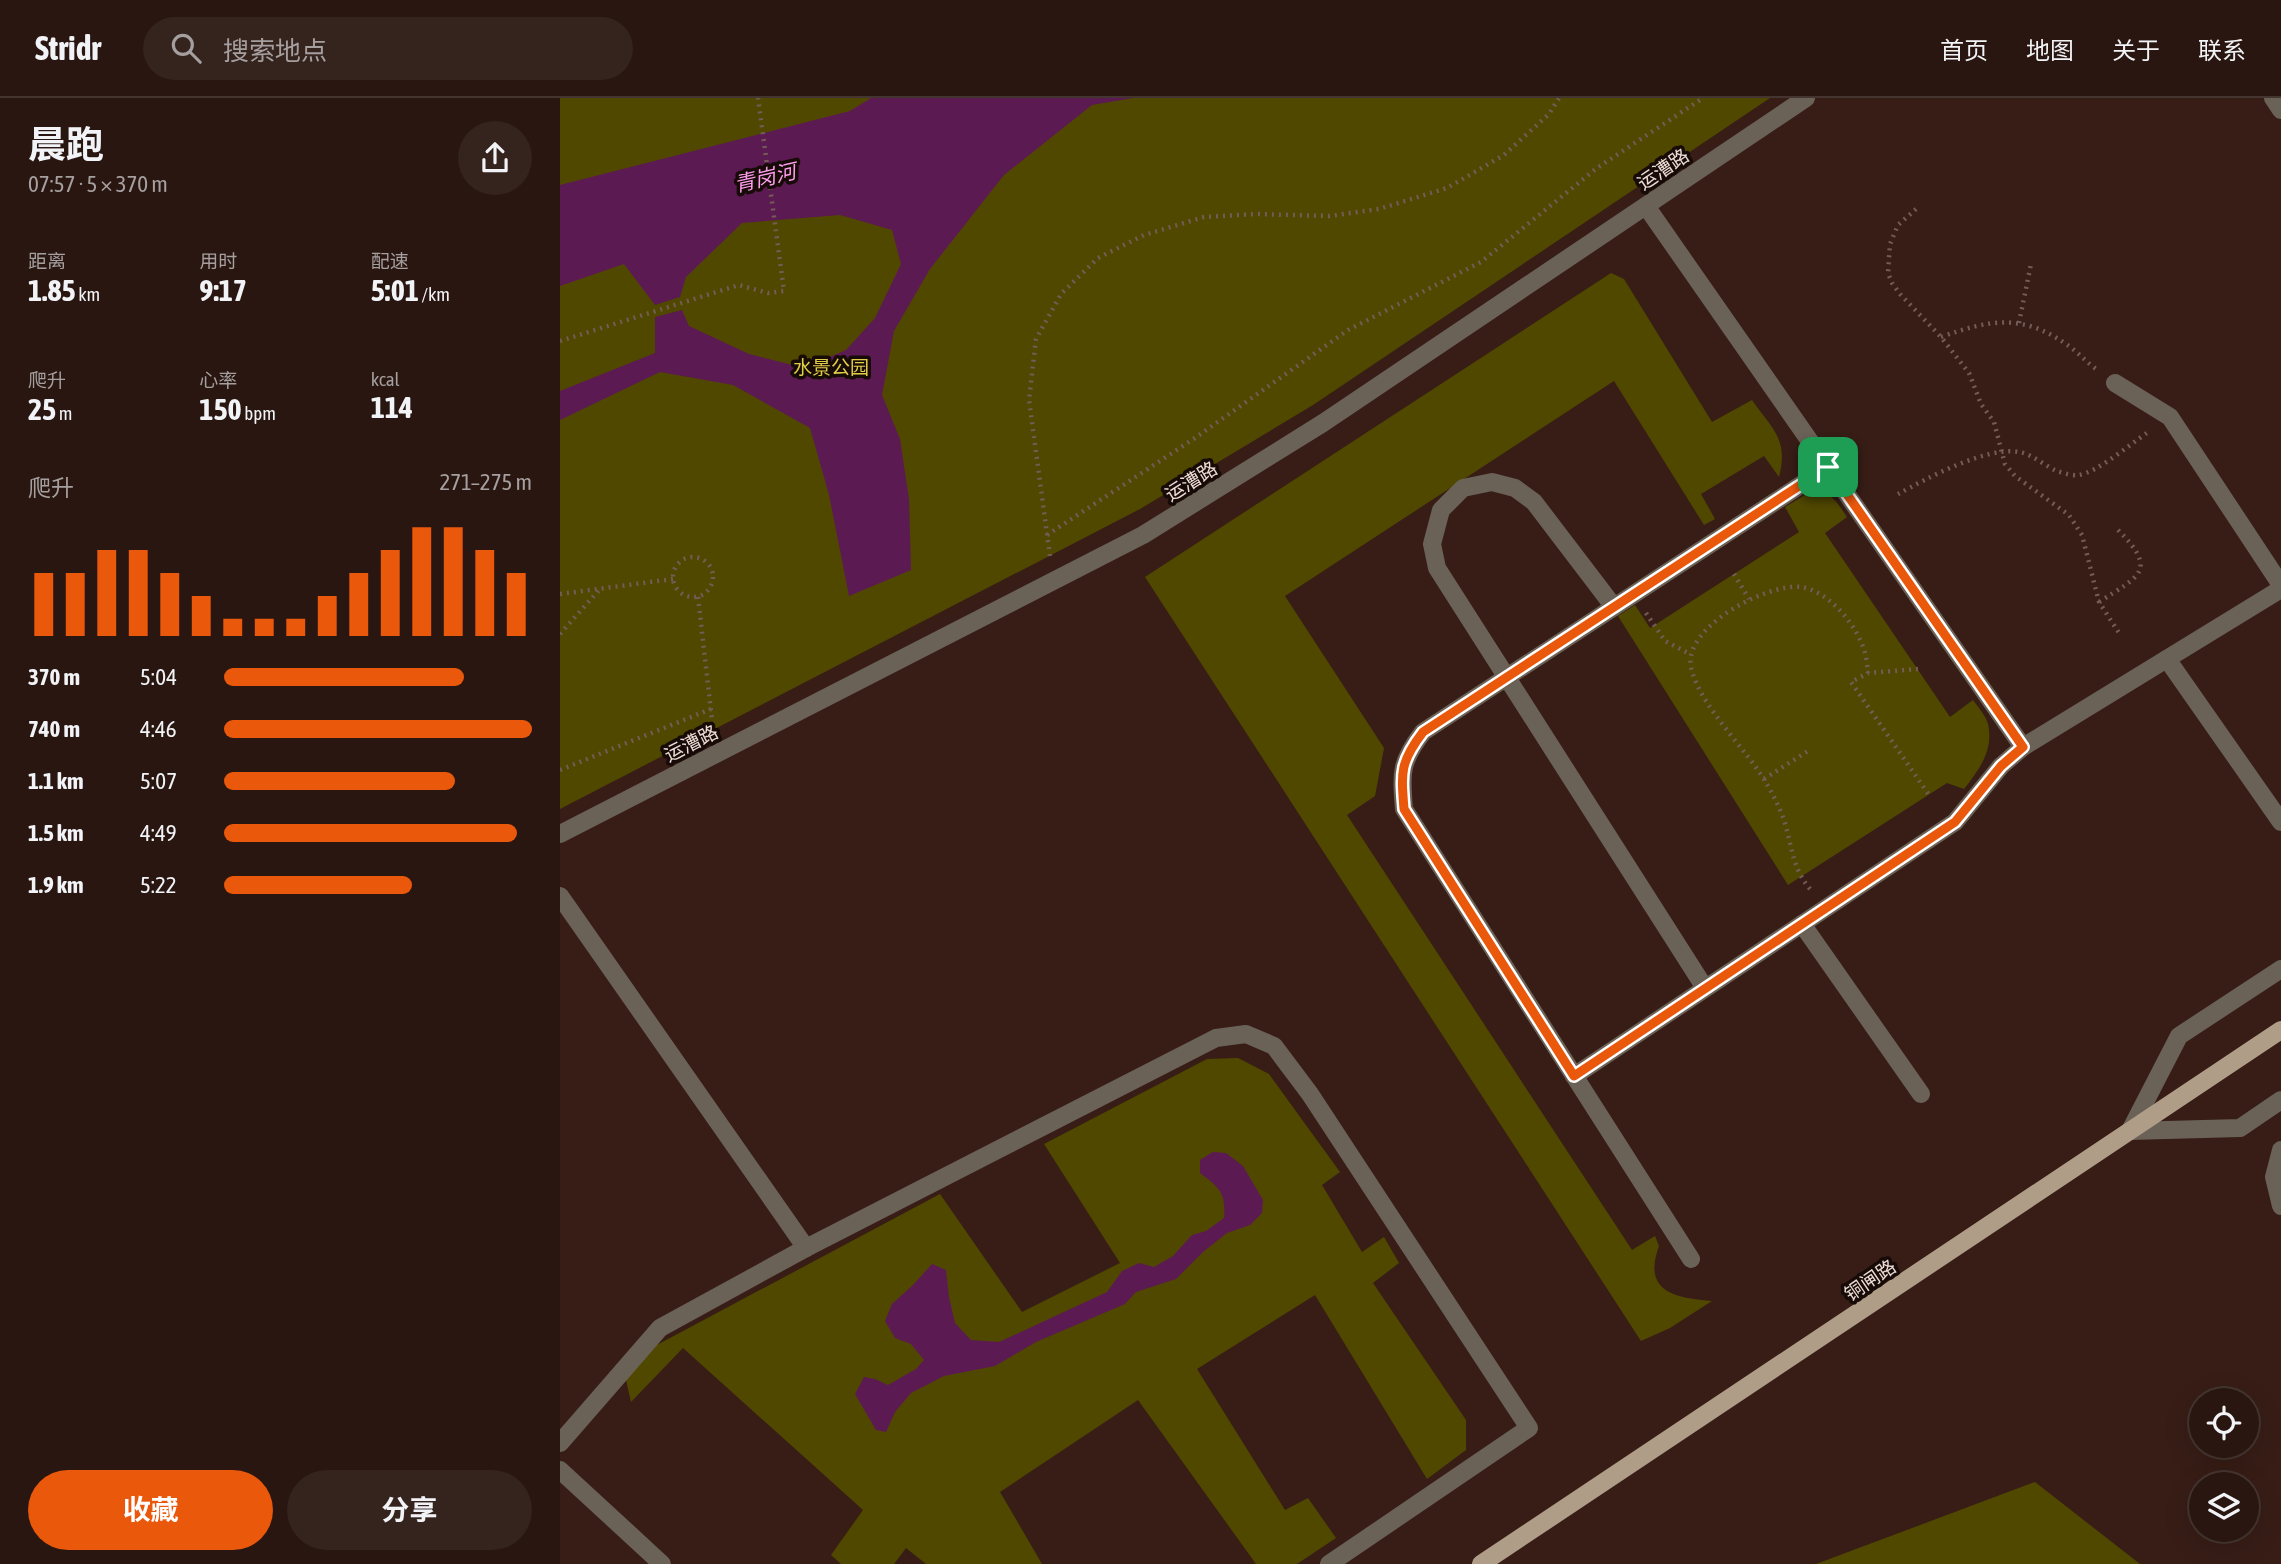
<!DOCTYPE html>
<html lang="zh">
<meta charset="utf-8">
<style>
:root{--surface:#291610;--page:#35231e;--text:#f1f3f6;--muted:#a59f9f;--line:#453530;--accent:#ea580c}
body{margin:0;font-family:"Asap Condensed","Noto Sans SC",sans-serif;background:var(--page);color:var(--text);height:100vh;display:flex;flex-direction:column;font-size:26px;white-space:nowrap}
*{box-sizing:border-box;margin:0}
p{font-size:23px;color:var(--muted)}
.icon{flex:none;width:38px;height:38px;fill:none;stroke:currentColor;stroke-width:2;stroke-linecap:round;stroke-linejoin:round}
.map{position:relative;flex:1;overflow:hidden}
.drawer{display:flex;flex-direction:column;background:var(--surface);width:560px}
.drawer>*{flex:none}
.buttons{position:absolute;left:1629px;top:1290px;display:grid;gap:14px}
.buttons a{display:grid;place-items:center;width:70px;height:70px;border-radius:50%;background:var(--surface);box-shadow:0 7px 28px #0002,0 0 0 2px var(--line);font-size:35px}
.pin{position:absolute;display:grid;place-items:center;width:60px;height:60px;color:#fff;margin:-30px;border-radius:14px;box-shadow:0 4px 10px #0006}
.round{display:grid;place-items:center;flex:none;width:74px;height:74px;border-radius:37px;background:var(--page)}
.head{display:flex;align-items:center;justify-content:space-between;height:119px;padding:0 28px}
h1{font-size:38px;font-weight:700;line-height:52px}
.figures{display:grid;grid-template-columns:repeat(3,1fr);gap:10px;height:119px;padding:7px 28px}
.figures div{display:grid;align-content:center}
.figures b{font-size:30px;font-weight:700}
.figures small{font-size:19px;font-weight:400}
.figures p{font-size:19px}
.chart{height:196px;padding:14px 28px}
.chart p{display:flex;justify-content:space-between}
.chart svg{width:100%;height:126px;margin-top:7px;stroke:var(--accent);stroke-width:6}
.action{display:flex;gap:14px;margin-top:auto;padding:14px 28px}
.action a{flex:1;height:80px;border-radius:42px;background:var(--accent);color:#fff;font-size:28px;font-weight:700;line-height:80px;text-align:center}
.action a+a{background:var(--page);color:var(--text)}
ul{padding:0 28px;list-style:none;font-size:23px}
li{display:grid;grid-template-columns:112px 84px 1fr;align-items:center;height:52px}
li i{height:18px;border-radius:9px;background:var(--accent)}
header{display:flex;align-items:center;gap:42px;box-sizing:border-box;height:98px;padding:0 35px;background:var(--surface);border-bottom:2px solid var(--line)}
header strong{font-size:33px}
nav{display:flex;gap:38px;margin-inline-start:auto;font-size:24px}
.search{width:490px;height:63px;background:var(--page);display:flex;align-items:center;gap:18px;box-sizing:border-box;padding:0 24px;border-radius:38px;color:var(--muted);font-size:26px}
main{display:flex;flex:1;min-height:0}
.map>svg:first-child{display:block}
.green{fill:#514800}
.water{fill:#5c1a53}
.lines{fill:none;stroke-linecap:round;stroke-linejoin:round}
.path{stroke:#735c55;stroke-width:4.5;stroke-dasharray:2 5;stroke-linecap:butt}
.minor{stroke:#6a6157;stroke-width:18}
.major{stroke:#b09d88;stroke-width:18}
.route-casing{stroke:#fff;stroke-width:14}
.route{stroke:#ea580c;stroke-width:9}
.labels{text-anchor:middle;stroke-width:7;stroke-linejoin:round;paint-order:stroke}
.street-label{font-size:19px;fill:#efddd7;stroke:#170b08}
.park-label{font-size:19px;fill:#e1ce47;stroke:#170b08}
.water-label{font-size:21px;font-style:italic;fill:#fe9ded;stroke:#170b08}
</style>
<header>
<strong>Stridr</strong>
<div class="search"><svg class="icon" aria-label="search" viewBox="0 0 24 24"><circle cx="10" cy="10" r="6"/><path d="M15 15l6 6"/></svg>搜索地点</div>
<nav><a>首页</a><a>地图</a><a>关于</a><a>联系</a></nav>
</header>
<main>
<section class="drawer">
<div class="head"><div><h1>晨跑</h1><p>07:57 · 5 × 370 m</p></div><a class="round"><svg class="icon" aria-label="share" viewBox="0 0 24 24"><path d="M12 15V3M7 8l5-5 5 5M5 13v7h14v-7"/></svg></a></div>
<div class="figures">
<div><p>距离</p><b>1.85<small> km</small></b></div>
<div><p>用时</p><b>9:17</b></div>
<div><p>配速</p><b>5:01<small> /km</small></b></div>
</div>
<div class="figures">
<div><p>爬升</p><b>25<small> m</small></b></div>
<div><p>心率</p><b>150<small> bpm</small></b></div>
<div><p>kcal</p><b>114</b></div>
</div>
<div class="chart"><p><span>爬升</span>271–275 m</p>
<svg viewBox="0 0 160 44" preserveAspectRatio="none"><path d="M5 44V22M15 44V22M25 44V14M35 44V14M45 44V22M55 44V30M65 44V38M75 44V38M85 44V38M95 44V30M105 44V22M115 44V14M125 44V6M135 44V6M145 44V14M155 44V22"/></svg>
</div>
<ul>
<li><b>370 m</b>5:04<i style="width:78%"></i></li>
<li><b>740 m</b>4:46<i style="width:100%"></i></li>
<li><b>1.1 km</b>5:07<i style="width:75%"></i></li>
<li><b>1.5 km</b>4:49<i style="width:95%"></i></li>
<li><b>1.9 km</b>5:22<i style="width:61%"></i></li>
</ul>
<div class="action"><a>收藏</a><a>分享</a></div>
</section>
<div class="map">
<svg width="1721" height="1466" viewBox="0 0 1721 1466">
<rect width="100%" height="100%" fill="#371d16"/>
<g class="green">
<polygon points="0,0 1210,0 753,307 580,411 0,711"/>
<path d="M1051,175L1064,181L1152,324L1192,302C1212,331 1229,341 1219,379L1204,358L1141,396L1155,421L1144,427L1054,283L725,498L824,650L815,698L787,717L1072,1152L1095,1138L1099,1148C1082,1194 1115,1200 1152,1203L1110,1230L1081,1243L585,479Z"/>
<path d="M1250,394C1273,394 1275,402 1287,419L1265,435L1390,619L1413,602C1418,609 1426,618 1428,626C1434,652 1419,672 1404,691L1387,685L1228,787L1058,518L1075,507L1090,530L1239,434L1225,409Z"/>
<polygon points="678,960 709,976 780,1074 762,1087 802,1154 824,1139 839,1165 813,1185 906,1322 906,1352 867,1381 755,1197 637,1271 725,1412 748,1400 776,1440 737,1466 696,1466 578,1302 440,1394 482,1466 366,1466 346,1450 334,1466 281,1466 271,1457 303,1412 123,1250 71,1304 66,1282 95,1248 380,1096 462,1214 560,1165 484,1046 647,961"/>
<polygon points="1475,1384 1580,1466 1256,1466"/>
</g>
<g class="water">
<polygon points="311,0 573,0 532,7 444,77 370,171 334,233 322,297 340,341 349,401 351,472 289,498 269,397 250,330 173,287 100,274 0,322 0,293 95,255 95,219 122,212 129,228 189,256 244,270 286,252 315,220 341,166 332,132 280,117 182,125 126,179 120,199 95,207 64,166 0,188 0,87 290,13"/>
<path d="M653,1054L666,1055L683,1068L703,1102L702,1115L690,1127L667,1135L643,1154L616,1181L576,1194L565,1206L476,1244L435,1268L384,1278L351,1295L335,1314L326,1334L316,1332L295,1296L304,1279L315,1281L328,1287L356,1271L364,1262L351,1246L335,1240L325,1223L332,1206L353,1187L372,1166L386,1172L389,1199L395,1225L411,1242L439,1244L547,1194L562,1173L579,1165L594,1169L613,1158L632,1137L646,1133L664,1120C666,1095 660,1090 640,1075V1062Z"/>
</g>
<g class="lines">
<g class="path">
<polyline points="1356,111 1338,127 1330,146 1328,175 1332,185 1340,196 1381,239 1409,275 1421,306 1434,324 1445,366 1455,378 1509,417 1522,437 1539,504 1561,538"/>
<polyline points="1459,225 1471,166"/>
<path d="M1381,239C1429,222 1461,215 1506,246C1517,253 1525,263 1536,271"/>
<polyline points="0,243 179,187 208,195 224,193 198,0"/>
<path d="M1338,396C1366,381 1426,348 1459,354C1472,356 1485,368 1497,373C1503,375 1513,378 1518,377C1537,375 1570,346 1587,335"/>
<polyline points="487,437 635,340 788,232 921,164 1037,70 1143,0"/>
<polyline points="490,458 469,302 476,241 501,196 538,160 584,137 644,119 696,116 769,118 819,111 887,90 944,57 989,16 999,0"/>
<circle cx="133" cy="479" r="20"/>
<polyline points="1174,476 1189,501"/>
<polyline points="0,496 113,481"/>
<polyline points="138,499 153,631"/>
<path d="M1539,504C1579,478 1599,473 1558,432"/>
<polyline points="1086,515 1105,543 1130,556"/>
<polyline points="0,536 40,491"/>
<polyline points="1358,571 1308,575 1291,584 1369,697"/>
<polyline points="0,672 151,611"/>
<polyline points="1204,681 1248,653"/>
<path d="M1250,791C1232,770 1232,747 1224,722C1220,710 1214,699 1208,688C1188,652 1139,608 1131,569C1123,529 1207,485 1241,489C1267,493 1291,521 1301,544C1306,554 1307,565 1308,575"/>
</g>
<g class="minor">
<polyline points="1713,0 1721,12"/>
<polyline points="1086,108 1463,649"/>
<polyline points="1555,285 1610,319 1721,487"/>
<polyline points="1054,509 974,404 955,390 932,384 903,390 881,412 872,446 877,470 1145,890"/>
<polyline points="1607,561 1721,724"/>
<polyline points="0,736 583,437 763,325 1246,0"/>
<polyline points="0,798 246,1150"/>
<polyline points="1242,826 1361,996"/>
<polyline points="1721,871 1619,938 1570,1033 1680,1030 1721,1002"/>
<polyline points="1014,978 1395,724 1441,668 1463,649 1721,491"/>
<polyline points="1721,1052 1714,1079 1721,1108"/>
<path d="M1131,1161L844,711C841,675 840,664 863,634L1268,369"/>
<polyline points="0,1345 100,1230 246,1150 656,940 686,936 714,948 750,996 969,1330 769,1466"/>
<polyline points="0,1372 102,1466"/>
</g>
<polyline class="major" points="921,1466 1721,932"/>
</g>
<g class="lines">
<g class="route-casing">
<path id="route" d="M1268,369L1463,649L1441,668L1395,724L1014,978L844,711C841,674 840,664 863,634Z"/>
</g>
<use href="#route" class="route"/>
</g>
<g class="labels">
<g class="street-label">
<text transform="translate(1103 71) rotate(-34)" y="7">运漕路</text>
<text transform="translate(631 383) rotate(-32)" y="7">运漕路</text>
<text transform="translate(131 645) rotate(-27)" y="7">运漕路</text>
<text transform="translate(1310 1182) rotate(-34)" y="7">铜闸路</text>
</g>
<g class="park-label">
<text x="271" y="276">水景公园</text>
</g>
<g class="water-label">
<text transform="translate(205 80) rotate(-13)" y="7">青岗河</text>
</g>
</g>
</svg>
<div class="buttons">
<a><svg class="icon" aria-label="locate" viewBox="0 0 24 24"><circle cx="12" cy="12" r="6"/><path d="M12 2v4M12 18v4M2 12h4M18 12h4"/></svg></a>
<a><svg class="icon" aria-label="layers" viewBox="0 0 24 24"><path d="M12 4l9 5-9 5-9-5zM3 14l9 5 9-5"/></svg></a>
</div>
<div class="pin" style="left:1268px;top:369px;background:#1e9e55"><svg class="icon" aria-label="arrive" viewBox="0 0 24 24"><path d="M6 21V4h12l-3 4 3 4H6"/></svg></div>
</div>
</main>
